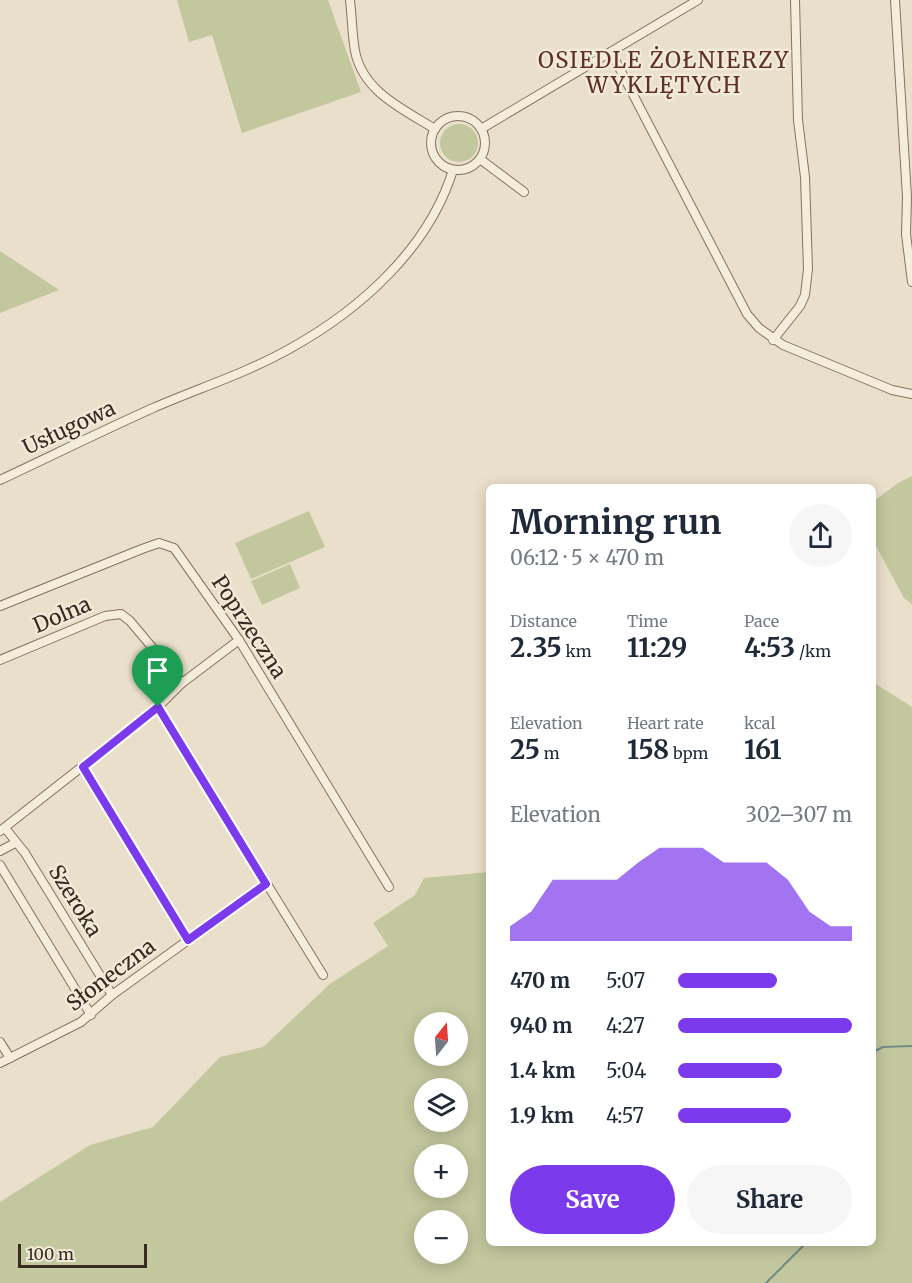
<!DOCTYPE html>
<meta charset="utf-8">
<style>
:root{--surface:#fff;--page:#f6f6f7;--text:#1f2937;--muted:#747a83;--accent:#7c3aed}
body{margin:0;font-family:Merriweather,serif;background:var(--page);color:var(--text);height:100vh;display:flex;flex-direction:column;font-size:22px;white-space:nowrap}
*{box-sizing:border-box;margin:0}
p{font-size:20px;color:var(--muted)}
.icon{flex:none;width:33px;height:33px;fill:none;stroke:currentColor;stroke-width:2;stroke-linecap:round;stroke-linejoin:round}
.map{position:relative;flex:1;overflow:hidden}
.drawer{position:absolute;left:486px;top:484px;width:390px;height:762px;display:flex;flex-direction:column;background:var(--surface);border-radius:9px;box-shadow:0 3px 15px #0003}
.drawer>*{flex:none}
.needle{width:39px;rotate:17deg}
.tools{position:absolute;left:414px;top:1012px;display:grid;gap:12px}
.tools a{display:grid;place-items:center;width:54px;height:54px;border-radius:50%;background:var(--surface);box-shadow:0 3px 15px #0003;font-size:30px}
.scale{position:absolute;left:18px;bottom:15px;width:129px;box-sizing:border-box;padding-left:6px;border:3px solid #372b22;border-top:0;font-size:16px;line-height:21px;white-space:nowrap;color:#372b22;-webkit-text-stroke:4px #f2ead8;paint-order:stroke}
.pin{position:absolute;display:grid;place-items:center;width:51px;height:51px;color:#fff;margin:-62px -26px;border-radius:50% 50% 50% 0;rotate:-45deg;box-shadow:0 0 6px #0007}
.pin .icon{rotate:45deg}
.round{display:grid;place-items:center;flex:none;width:63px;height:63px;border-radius:32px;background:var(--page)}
.summary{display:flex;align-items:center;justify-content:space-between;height:102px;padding:0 24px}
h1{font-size:33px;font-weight:700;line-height:45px}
.stats{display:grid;grid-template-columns:repeat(3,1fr);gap:9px;height:102px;padding:6px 24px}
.stats div{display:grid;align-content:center}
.stats b{font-size:26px;font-weight:700}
.stats small{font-size:16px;font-weight:400}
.stats p{font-size:16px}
.chart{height:168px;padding:12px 24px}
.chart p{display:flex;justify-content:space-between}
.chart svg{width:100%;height:108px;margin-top:6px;fill:var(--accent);opacity:.7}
.action{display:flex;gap:12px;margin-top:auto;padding:12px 24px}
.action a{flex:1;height:69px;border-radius:36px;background:var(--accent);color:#fff;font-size:24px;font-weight:700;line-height:69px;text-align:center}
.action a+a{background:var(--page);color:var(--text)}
ul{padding:0 24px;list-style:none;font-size:20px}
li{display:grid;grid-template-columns:96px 72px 1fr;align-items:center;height:45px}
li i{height:15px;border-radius:8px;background:var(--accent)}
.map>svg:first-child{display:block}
.green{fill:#c3c79e;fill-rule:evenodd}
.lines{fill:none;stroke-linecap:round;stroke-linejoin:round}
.stream{stroke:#718c85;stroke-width:2}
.minor-casing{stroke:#847260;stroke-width:10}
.minor{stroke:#f5eddc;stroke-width:8}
.route-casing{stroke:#fff;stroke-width:12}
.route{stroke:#7c3aed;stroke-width:8}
.labels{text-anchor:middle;stroke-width:5;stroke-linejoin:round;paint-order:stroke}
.street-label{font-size:21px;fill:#372b22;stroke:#f2ead8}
.neighbourhood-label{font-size:22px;letter-spacing:1.5px;fill:#5e3026;stroke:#f2ead8}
</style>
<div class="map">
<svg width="912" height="1283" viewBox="0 0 912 1283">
<rect width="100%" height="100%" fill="#eadfca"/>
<g class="green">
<polygon points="177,0 328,0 361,92 242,133 212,35 189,42"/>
<circle cx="459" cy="143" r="19"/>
<polygon points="0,251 59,290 0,313"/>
<polygon points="912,476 912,604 904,598 876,546 874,501 898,483"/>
<polygon points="309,511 325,547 251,579 235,543"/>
<polygon points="290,564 300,588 262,605 251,581"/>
<path d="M873,682L912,707V1283H0V1202L90,1145L153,1127L220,1057L263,1047L330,984L388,946L373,923L415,895L424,878L489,872V1244H873ZM424,1023H458V1056H424ZM424,1089H458V1122H424ZM424,1155H458V1188H424ZM424,1221H458V1254H424Z"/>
</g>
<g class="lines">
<g class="stream">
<polyline points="873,1052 883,1047 912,1046"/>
<polyline points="766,1283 805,1244"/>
</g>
<g class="minor-casing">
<g id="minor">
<path d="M350,0C352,17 352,34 355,51C363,92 403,109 435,129"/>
<polyline points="895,0 907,197 906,234 912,282"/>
<polyline points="611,52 747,314 759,328 783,345 892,390 912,394"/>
<circle cx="458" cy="143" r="27"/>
<polyline points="481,129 698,0"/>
<polyline points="480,159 524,192"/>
<polyline points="773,340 800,306 805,295 808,269 805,177 798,120 795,0"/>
<path d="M0,480C51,456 102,431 153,408C199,388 247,373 291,348C361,309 429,248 453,170"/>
<polyline points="0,606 142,549 159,543 174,548 239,640 389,887"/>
<polyline points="0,660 105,616 121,614 130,621 182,683"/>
<polyline points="158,707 323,975"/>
<polyline points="83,767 188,940"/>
<polyline points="5,828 25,853 112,995"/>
<polyline points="0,831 158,707 182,683 239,640"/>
<polyline points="0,851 15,843"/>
<polyline points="0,865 91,1015"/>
<polyline points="0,1042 10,1058"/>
<polyline points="0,1063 81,1022 112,995 266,884"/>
</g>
</g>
<use href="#minor" class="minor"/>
</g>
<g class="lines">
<g class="route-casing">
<polygon id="route" points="158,707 266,884 188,940 83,767"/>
</g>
<use href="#route" class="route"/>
</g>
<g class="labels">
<g class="street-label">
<text transform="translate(69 428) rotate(-25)" y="7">Usługowa</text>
<text transform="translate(62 615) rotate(-23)" y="7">Dolna</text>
<text transform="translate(249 627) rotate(57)" y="7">Poprzeczna</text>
<text transform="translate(75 901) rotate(58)" y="7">Szeroka</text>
<text transform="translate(111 975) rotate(-37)" y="7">Słoneczna</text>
</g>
<g class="neighbourhood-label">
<text x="664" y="68">OSIEDLE ŻOŁNIERZY<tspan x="664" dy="25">WYKLĘTYCH</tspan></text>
</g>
</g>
</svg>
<div class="tools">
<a><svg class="needle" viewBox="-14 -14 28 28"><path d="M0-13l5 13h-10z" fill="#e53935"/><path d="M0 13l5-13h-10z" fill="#747a83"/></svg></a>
<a><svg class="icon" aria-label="layers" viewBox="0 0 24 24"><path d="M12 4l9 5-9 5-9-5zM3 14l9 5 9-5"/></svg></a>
<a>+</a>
<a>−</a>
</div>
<div class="scale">100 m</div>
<div class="pin" style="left:158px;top:707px;background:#1e9e55"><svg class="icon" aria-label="arrive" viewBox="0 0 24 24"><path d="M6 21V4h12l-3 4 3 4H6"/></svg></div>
<section class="drawer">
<div class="summary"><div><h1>Morning run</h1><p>06:12 · 5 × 470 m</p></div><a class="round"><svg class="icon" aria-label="share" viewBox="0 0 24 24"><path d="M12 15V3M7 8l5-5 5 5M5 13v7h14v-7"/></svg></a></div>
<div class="stats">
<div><p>Distance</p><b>2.35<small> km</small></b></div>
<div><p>Time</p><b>11:29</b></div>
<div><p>Pace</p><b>4:53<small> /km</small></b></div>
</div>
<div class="stats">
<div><p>Elevation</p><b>25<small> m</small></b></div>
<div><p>Heart rate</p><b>158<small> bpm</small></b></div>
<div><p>kcal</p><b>161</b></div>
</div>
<div class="chart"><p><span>Elevation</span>302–307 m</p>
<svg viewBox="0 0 160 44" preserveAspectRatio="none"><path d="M0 44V38L10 32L20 19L30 19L40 19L50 19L60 12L70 6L80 6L90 6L100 12L110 12L120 12L130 19L140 32L150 38L160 38V44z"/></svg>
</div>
<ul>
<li><b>470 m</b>5:07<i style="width:57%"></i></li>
<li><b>940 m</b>4:27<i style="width:100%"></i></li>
<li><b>1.4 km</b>5:04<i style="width:60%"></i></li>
<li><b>1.9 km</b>4:57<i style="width:65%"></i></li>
</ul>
<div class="action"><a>Save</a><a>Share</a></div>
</section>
</div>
